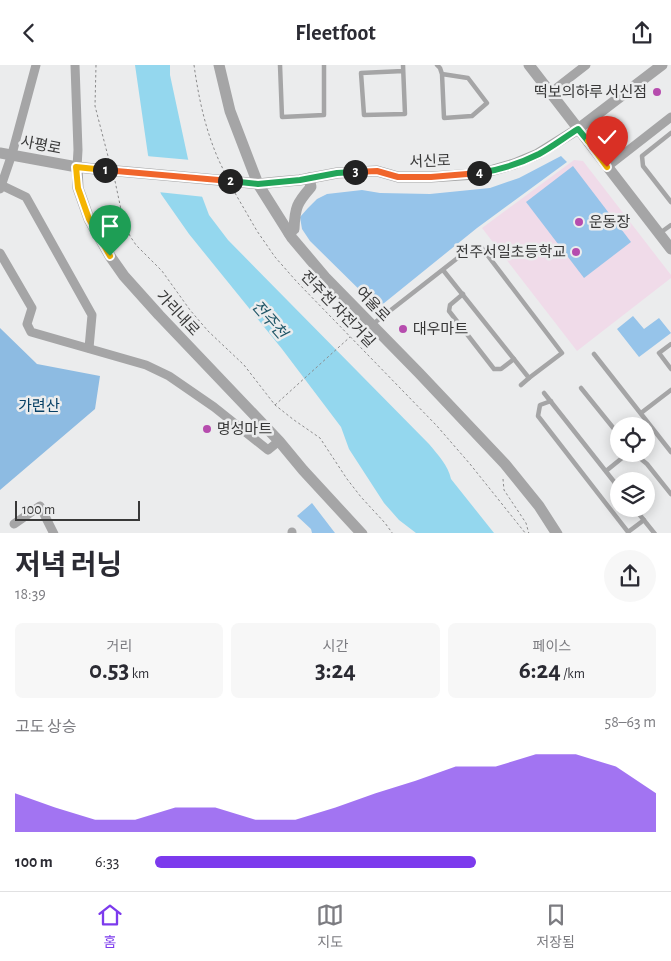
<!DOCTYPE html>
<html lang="ko">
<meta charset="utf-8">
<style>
:root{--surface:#fff;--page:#f7f7f7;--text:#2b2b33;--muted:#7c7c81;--line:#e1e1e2;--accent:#7c3aed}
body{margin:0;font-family:"Alegreya Sans","Noto Sans KR",sans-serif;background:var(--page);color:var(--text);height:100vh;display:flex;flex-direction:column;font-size:19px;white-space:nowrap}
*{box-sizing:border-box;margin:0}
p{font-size:16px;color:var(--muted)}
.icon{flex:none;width:28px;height:28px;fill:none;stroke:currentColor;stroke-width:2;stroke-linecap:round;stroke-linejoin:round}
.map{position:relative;height:468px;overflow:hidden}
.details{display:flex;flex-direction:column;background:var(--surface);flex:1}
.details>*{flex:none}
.tools{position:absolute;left:610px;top:352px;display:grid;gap:10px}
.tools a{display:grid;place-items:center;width:45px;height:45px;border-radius:50%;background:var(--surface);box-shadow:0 2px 12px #0003;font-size:25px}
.scale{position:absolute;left:15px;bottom:12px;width:125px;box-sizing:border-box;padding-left:5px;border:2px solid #383838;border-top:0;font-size:14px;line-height:18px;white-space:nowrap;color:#383838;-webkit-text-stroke:4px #ebeced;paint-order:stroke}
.pin{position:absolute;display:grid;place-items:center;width:42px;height:42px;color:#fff;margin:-51px -21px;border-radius:50% 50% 50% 0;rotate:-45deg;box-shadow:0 0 5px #0007}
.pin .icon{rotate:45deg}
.km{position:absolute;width:25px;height:25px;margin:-12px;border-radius:50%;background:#222;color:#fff;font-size:14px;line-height:25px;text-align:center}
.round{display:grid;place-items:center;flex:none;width:52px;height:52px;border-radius:26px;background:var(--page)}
.overview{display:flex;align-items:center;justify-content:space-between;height:85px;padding:0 15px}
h1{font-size:28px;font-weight:700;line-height:38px}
.stats{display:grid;grid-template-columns:repeat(3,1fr);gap:8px;height:85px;padding:5px 15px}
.stats div{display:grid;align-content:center;border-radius:8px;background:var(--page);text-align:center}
.stats b{font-size:25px;font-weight:700}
.stats small{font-size:14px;font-weight:400}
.stats p{font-size:14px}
.chart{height:140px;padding:10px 15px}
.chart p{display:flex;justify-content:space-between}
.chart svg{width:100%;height:90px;margin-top:5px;fill:var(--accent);opacity:.7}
ul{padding:0 15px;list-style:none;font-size:16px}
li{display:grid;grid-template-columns:80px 60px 1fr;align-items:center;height:38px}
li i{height:12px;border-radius:6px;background:var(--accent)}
header{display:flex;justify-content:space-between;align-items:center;height:65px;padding:0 15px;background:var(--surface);font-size:22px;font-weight:700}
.tab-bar{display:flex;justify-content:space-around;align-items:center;height:70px;border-top:1px solid var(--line);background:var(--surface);font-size:14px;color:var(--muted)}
.tab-bar a{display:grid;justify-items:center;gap:2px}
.tab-bar .current{color:var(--accent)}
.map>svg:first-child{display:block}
.education{fill:#f0dbe9}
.green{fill:#96c4ea}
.forest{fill:#8dbbe2}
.water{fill:#94d7ee}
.pier{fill:#ebeced}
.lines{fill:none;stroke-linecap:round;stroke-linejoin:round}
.path{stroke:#8b8b8c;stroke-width:1;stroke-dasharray:2.5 2.5;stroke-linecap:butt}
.service{stroke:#a5a5a6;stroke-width:4.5}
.minor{stroke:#a5a5a6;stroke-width:9}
.tertiary{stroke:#a5a5a6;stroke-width:11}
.tertiary-bridge{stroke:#a5a5a6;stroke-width:11}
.split-1-casing{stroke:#fff;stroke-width:10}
.split-2-casing{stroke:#fff;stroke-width:10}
.split-3-casing{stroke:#fff;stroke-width:10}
.split-4-casing{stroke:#fff;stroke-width:10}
.split-5-casing{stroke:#fff;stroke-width:10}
.split-6-casing{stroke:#fff;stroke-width:10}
.split-1{stroke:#f5b400;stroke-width:6}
.split-2{stroke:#f0652b;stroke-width:6}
.split-3{stroke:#22a559;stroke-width:6}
.split-4{stroke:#f0652b;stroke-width:6}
.split-5{stroke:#22a559;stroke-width:6}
.split-6{stroke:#f5b400;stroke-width:6}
.poi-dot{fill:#b64cae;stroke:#ebeced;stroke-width:2}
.labels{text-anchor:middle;stroke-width:5;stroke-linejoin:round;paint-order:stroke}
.poi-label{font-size:15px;fill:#383838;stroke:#ebeced;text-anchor:start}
.street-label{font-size:15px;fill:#383838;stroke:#ebeced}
.park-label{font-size:15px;fill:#074065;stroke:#ebeced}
.water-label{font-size:16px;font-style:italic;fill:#215768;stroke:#ebeced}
</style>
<header><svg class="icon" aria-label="back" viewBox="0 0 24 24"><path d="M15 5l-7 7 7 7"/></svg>Fleetfoot<svg class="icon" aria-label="share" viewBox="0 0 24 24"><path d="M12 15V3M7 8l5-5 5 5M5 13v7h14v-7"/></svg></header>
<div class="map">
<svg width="671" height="469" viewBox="0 0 671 469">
<rect width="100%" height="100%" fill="#ebeced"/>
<polygon class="education" points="574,95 583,96 671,210 671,213 577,286 482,163"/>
<g class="green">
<polygon points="561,91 567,97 477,163 378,243 310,176 302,164 300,152 308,143 317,134 327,129 362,125 380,128 430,129 490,123 519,113"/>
<polygon points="573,101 631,177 584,213 526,137"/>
<polygon points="633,251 644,264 659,253 671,268 639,292 617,264"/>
<polygon points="312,438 335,468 312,468 311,464 297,451"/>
</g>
<polygon class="forest" points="0,263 37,299 100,311 95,344 0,425"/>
<path class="water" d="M135,0H170V10L188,94L209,150L228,175L429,379C438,390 448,400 451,414L494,468H416L399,455L384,438L349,384L341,362L282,284L189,169L161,129L148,90Z"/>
<polygon class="pier" points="146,91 191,95 205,132 158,127"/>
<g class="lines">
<g class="path">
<polyline points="96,0 95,41 109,95"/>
<path d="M194,0C199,36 207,73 224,106"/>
<polyline points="115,116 123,154 130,171 136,180 162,206 190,245 208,266 244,300 275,340 294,355 320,373 347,414 361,432 385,458 393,469"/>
<polyline points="235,128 257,166 275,192 297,217 437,361 470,399 526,469"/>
<polyline points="275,340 350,272"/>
<polyline points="503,414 504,425 526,458 529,469"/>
</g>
<g class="service">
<polyline points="280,0 282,52 324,50 324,0"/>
<polyline points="437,0 440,3 442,9 444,53 472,51 487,38 468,13 442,9"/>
<polyline points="403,6 361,8 364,50 405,49 403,0"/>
<polyline points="671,68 642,91 643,101 671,137"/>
<polyline points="660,168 671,160"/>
<polyline points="443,205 529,313 521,320"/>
<polyline points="463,229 450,240 449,246 494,304 501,304 514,294"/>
<polyline points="373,259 473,181 482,183 562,288 529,313"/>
<polyline points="671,279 659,288 671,304"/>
<polyline points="594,289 671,387"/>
<polyline points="581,323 619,370"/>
<polyline points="544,328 619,423"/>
<polyline points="551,336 540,340 538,351 628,467 644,455"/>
<polyline points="641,348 671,325"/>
<polyline points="635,389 647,399 671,429"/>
<polyline points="606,406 627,389"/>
<polyline points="635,444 655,469"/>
</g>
<g class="minor">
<polyline points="75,0 78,85 77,102"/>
<polyline points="550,28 586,0"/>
<polyline points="607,102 671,52"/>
<polyline points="1,120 26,132 92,250 89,283"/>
<polyline points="0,124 12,89 36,0"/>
<polyline points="0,188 32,243 27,259 31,267 146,300 169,311 214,342 268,385 279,376"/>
<polyline points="14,459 40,441 54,469"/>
<polyline points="292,469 292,467"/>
</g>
<g class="tertiary">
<polyline points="219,0 230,46 258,119 292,173 325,212 419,308 505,399 539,441 557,469"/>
<polyline points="529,0 671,184"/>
<polyline points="0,88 77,102 95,104"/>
<polyline points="77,102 78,123 89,154 110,191 124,211 159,250 279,376 303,405 362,469"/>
<polyline points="240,117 258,119 277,117 300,115 337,108 377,106 398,112 431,112 476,109 490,106 514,99 538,89 578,64 662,0"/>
<path d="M289,168L294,164C295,142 297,138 311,122L309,113"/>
</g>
<polyline class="tertiary-bridge" points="95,104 240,117"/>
</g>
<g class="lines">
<g class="split-1-casing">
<polyline id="split-1" points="105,105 76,102 78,123 89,154 110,191"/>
</g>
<g class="split-2-casing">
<polyline id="split-2" points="105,105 230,116"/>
</g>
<g class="split-3-casing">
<polyline id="split-3" points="230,116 258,119 300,115 337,108 355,107"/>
</g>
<g class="split-4-casing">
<polyline id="split-4" points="355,107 377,106 398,112 431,112 479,108"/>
</g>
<g class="split-5-casing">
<path id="split-5" d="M479,108C499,105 521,98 539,89C552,82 565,72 578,64L588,76"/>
</g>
<g class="split-6-casing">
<polyline id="split-6" points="588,76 607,102"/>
</g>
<use href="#split-1" class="split-1"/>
<use href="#split-2" class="split-2"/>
<use href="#split-3" class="split-3"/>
<use href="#split-4" class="split-4"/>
<use href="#split-5" class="split-5"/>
<use href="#split-6" class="split-6"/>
</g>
<g class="poi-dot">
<circle cx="657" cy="27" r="5"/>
<circle cx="579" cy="157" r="5"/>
<circle cx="576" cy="187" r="5"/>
<circle cx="403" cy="264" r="5"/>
<circle cx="207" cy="364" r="5"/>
</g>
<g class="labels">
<g class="poi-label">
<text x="647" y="32" text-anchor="end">떡보의하루 서신점</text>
<text x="589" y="162">운동장</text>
<text x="566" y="192" text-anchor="end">전주서일초등학교</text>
<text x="413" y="269">대우마트</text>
<text x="217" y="369">명성마트</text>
</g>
<g class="street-label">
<text transform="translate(41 80) rotate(11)" y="5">사평로</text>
<text transform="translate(430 96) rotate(-2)" y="5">서신로</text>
<text transform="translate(373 239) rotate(46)" y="5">여울로</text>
<text transform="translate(338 244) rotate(46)" y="5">전주천 자전거길</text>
<text transform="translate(178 248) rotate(47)" y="5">가리내로</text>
</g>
<g class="park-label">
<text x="39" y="346">가련산</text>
</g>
<g class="water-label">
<text transform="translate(270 254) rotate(49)" y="6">전주천</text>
</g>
</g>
</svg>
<div class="tools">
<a><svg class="icon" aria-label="locate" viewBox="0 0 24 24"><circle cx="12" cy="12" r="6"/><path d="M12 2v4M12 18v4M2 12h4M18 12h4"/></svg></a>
<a><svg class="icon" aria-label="layers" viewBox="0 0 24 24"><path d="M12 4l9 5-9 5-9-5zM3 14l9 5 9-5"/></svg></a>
</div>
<div class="scale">100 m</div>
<div class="pin" style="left:110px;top:191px;background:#1e9e55"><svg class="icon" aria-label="arrive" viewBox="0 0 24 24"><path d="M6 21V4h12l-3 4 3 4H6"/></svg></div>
<div class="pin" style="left:607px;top:102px;background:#d93025"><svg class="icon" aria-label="check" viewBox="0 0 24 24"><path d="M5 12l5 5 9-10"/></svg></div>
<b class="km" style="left:105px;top:105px">1</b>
<b class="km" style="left:230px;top:116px">2</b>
<b class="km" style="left:355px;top:107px">3</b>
<b class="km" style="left:479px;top:108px">4</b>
</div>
<section class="details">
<div class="overview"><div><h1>저녁 러닝</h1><p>18:39</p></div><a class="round"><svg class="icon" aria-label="share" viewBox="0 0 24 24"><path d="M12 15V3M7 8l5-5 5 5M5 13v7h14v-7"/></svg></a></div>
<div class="stats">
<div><p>거리</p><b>0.53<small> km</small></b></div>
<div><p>시간</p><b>3:24</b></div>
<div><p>페이스</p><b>6:24<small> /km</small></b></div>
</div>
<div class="chart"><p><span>고도 상승</span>58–63 m</p>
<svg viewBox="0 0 160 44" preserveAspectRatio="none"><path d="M0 44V25L10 32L20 38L30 38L40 32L50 32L60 38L70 38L80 32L90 25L100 19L110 12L120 12L130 6L140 6L150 12L160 25V44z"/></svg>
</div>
<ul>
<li><b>100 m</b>6:33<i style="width:64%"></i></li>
</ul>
</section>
<nav class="tab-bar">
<a class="current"><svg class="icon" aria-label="home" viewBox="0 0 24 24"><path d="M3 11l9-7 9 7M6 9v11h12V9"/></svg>홈</a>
<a><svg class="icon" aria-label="map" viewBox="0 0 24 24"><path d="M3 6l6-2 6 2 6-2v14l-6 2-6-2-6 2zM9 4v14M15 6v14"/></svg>지도</a>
<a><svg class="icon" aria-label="saved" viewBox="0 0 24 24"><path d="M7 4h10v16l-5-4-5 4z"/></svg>저장됨</a>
</nav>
